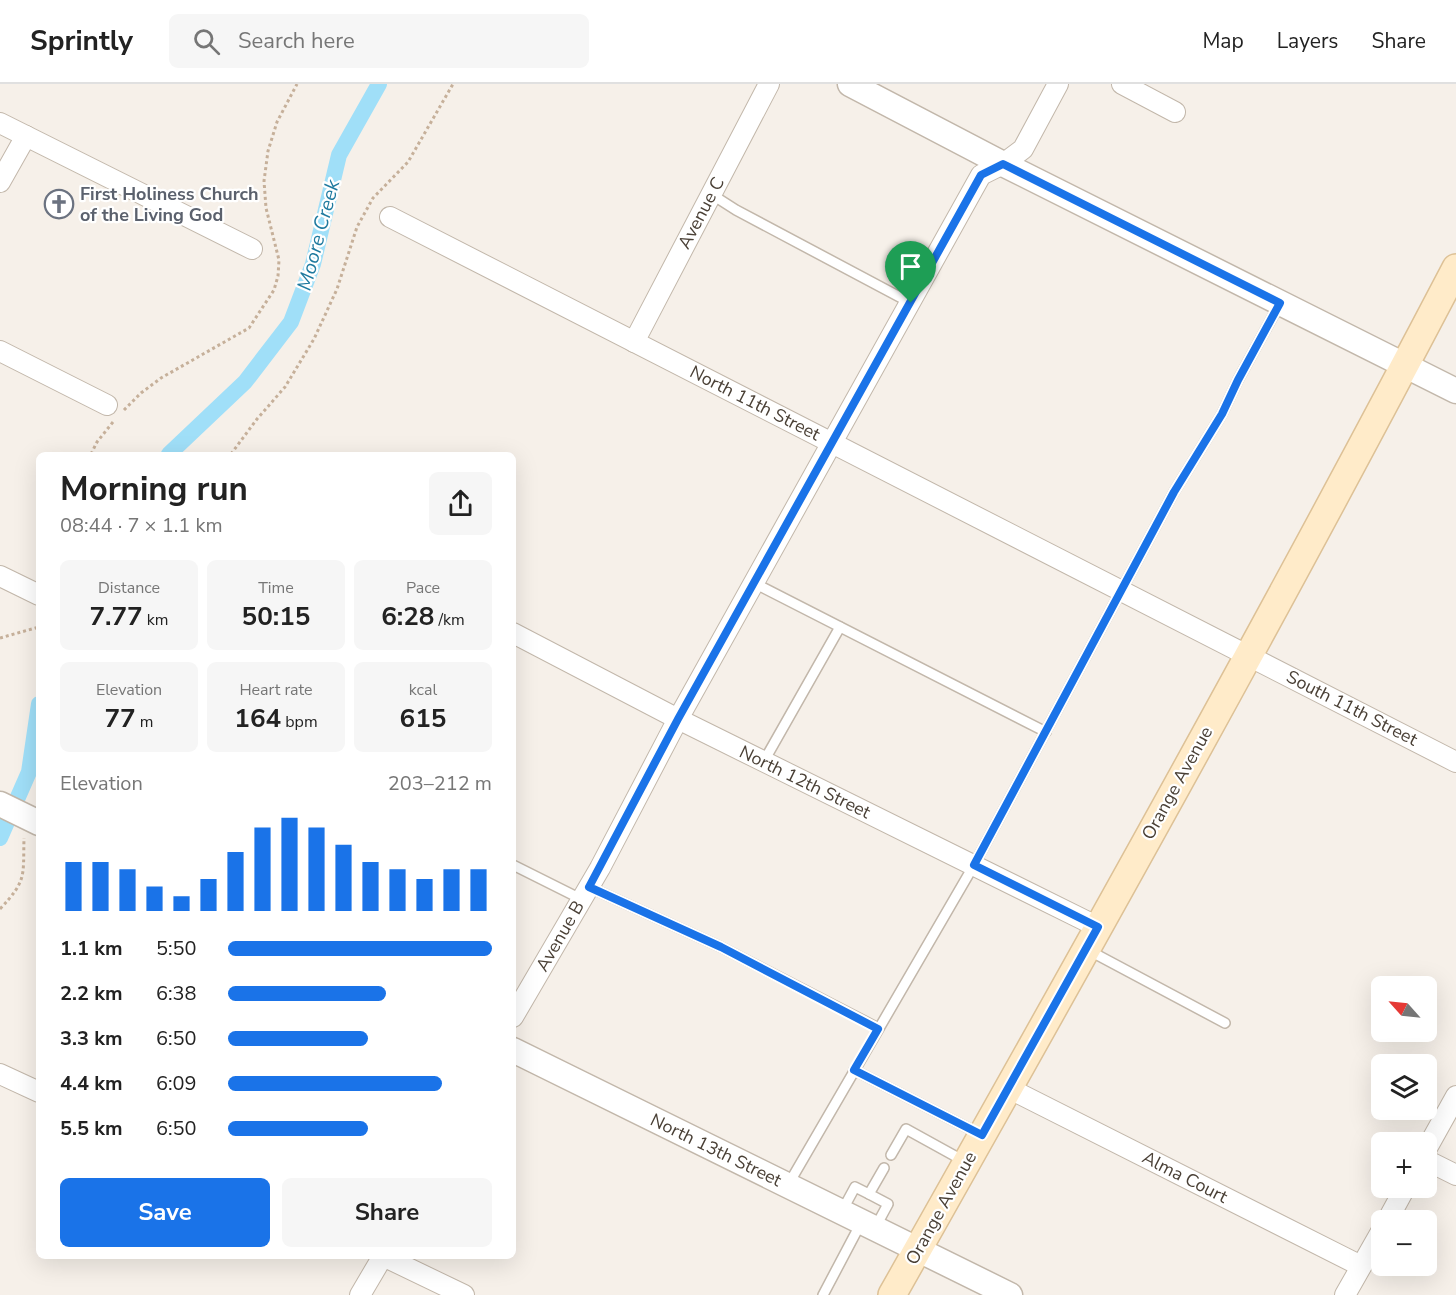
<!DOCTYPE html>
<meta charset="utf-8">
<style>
:root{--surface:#fff;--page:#f6f6f6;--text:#222;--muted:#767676;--line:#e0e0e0;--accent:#1a73e8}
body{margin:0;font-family:"Nunito Sans",sans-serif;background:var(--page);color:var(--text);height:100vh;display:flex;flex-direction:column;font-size:22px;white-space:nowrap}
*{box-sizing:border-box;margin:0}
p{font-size:20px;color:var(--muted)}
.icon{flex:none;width:33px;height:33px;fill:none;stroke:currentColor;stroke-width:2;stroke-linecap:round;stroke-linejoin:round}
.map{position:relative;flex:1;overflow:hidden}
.drawer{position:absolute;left:36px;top:368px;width:480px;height:807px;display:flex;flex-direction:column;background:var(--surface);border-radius:9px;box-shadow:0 6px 24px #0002}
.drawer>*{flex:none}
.needle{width:39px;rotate:297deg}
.buttons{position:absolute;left:1371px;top:892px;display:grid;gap:12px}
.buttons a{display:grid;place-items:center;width:66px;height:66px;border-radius:9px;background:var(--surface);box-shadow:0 6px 24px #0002;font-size:30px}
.pin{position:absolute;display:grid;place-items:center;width:51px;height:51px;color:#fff;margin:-62px -26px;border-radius:50% 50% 50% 0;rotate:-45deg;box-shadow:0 0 6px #0007}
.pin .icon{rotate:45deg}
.round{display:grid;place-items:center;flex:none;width:63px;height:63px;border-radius:9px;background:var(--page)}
.head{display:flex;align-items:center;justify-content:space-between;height:102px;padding:0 24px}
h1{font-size:33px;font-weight:700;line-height:45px}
.stats{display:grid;grid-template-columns:repeat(3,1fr);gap:9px;height:102px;padding:6px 24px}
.stats div{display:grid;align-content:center;border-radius:9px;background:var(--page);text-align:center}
.stats b{font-size:26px;font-weight:700}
.stats small{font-size:16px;font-weight:400}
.stats p{font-size:16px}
.chart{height:168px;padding:12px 24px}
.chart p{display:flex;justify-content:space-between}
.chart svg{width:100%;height:108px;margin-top:6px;stroke:var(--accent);stroke-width:6}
.cta{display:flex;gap:12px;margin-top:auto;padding:12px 24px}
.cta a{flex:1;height:69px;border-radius:9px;background:var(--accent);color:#fff;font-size:24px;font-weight:700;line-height:69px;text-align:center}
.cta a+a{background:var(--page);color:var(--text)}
ul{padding:0 24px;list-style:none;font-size:20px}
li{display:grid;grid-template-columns:96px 72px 1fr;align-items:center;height:45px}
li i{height:15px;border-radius:8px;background:var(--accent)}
header{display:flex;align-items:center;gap:36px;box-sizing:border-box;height:84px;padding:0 30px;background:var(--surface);border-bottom:2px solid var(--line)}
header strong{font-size:28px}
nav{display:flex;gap:33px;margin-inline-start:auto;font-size:21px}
.search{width:420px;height:54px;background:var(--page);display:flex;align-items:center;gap:15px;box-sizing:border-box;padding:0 21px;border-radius:9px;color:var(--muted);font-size:22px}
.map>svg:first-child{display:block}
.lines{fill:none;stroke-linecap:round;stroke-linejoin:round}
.canal{stroke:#a0dff8;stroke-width:16}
.service-casing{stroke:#c2b7aa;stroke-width:12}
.minor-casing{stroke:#c2b7aa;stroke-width:22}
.tertiary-casing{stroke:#c2b7aa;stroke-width:27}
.secondary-casing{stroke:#ddc196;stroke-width:30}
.path{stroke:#c6b09a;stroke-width:3;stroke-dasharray:3 3;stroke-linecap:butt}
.service{stroke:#fff;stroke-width:9}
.minor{stroke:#fff;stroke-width:20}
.tertiary{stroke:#fff;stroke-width:24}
.secondary{stroke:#ffebc9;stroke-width:27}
.route-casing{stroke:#fff;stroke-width:12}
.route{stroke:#1a73e8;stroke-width:8}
.labels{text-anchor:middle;stroke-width:4.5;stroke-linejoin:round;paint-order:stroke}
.worship-label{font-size:18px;font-weight:bold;fill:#5b616d;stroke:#fff;text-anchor:start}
.street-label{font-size:18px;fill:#4a4036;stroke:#fff}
.water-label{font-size:20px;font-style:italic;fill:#1f7a9f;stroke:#fff}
</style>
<header>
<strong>Sprintly</strong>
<div class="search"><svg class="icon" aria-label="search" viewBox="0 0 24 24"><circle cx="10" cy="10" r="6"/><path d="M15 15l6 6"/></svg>Search here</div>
<nav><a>Map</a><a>Layers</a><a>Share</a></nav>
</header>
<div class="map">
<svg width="1456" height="1211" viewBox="0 0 1456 1211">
<rect width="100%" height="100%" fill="#f6f0e9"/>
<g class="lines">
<g class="canal">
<polyline points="169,370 245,298 291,238 313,180 339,71 379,0"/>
<polyline points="0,754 29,688 39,620"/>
</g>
<g class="service-casing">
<g id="service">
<polyline points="711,110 736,126 911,219"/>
<polyline points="754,499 1046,648"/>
<polyline points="764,677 840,543"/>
<polyline points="513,781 581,815"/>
<polyline points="589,803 721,863 878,944"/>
<polyline points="1088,866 1225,939"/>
<polyline points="854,986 980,1050"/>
<polyline points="891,1071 906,1045 964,1077"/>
<polyline points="788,1101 974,781 1174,408 1222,330 1238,296 1279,221"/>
<polyline points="869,1110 888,1120 875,1144"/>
<polyline points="842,1127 855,1103 869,1110 884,1084"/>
<polyline points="823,1211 861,1139"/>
</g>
</g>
<g class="minor-casing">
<g id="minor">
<polyline points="1122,0 1175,28"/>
<polyline points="0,39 252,165"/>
<polyline points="0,98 26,52"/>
<polyline points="390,133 1456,678"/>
<polyline points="634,258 769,0"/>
<polyline points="0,267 107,321"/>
<polyline points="0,492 39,511"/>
<polyline points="513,549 678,635 1098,843"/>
<polyline points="513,933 600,784 678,635 981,91 1003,80 1023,65 1058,0"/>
<polyline points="0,990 39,1008"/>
<polyline points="1008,1004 1361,1182"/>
<polyline points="1426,1066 1456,1012"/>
<polyline points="1426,1076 1456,1091"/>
<polyline points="1387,1137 1405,1104"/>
<polyline points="360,1211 383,1172 464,1211"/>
<polyline points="1345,1211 1382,1146"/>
</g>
</g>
<g class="tertiary-casing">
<g id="tertiary">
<polyline points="850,0 1003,80 1456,307"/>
<polyline points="0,720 39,739"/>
<polyline points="513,966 1010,1211"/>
</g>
</g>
<g class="secondary-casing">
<path id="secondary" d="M892,1211C1084,871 1275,530 1456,184"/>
</g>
<g class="path">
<polyline points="124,326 141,309 161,294 249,244 274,206 278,192 279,176 266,124 264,97 268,67 277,38 297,0"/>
<polyline points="91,370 97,358 113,338"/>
<polyline points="231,370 257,335 285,303 314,255 337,205 357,143 373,114 408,78 453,0"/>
<polyline points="0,554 39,543"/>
<path d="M0,825C27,796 23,793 24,754"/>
</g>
<use href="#service" class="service"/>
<use href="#minor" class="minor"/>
<use href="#tertiary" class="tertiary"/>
<use href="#secondary" class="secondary"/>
</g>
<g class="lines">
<g class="route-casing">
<polygon id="route" points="1003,80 1280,219 1238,296 1222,330 1174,408 974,781 1098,843 982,1051 854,986 878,945 721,863 589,803 678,635 981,91"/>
</g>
<use href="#route" class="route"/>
</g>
<defs>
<g id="church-ring" transform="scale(1.5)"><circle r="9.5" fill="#fff" stroke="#6b7280" stroke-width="1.5"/><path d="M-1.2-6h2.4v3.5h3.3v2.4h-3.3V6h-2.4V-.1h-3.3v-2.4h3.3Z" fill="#6b7280"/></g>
</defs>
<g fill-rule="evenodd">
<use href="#church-ring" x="59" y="120"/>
</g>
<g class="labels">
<g class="worship-label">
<text x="80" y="116">First Holiness Church<tspan x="80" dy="21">of the Living God</tspan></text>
</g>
<g class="street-label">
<text transform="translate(701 129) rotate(-62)" y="6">Avenue C</text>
<text transform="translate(755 319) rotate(27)" y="6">North 11th Street</text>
<text transform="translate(1352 624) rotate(27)" y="6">South 11th Street</text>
<text transform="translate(805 698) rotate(26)" y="6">North 12th Street</text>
<text transform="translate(1177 699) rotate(-61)" y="6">Orange Avenue</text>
<text transform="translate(560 852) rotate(-60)" y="6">Avenue B</text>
<text transform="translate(716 1066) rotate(26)" y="6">North 13th Street</text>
<text transform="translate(1185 1093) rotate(27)" y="6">Alma Court</text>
<text transform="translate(941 1124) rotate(-61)" y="6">Orange Avenue</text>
</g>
<g class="water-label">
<text transform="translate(318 151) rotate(-75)" y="7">Moore Creek</text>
</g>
</g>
</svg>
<div class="buttons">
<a><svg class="needle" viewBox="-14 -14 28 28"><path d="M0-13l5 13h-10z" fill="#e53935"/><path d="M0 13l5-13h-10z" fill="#767676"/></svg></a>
<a><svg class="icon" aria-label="layers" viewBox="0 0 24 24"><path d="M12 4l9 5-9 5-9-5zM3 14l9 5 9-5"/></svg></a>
<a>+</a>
<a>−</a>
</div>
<div class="pin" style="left:911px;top:219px;background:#1e9e55"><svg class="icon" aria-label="arrive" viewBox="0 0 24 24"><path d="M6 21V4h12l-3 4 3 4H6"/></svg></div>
<section class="drawer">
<div class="head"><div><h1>Morning run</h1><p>08:44 · 7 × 1.1 km</p></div><a class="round"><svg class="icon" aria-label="share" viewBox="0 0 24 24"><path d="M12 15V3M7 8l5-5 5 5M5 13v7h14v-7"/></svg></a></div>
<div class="stats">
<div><p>Distance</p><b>7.77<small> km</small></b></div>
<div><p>Time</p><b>50:15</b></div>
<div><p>Pace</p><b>6:28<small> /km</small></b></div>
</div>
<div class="stats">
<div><p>Elevation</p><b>77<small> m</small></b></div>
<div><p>Heart rate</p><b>164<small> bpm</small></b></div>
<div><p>kcal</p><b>615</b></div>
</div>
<div class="chart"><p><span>Elevation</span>203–212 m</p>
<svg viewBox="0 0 160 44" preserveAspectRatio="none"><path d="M5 44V24M15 44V24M25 44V27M35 44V34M45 44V38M55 44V31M65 44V20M75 44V10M85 44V6M95 44V10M105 44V17M115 44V24M125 44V27M135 44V31M145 44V27M155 44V27"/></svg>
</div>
<ul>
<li><b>1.1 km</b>5:50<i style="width:100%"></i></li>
<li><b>2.2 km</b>6:38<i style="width:60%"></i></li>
<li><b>3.3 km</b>6:50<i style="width:53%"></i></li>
<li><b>4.4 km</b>6:09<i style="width:81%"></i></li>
<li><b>5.5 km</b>6:50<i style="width:53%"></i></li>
</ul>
<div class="cta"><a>Save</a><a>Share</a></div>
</section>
</div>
